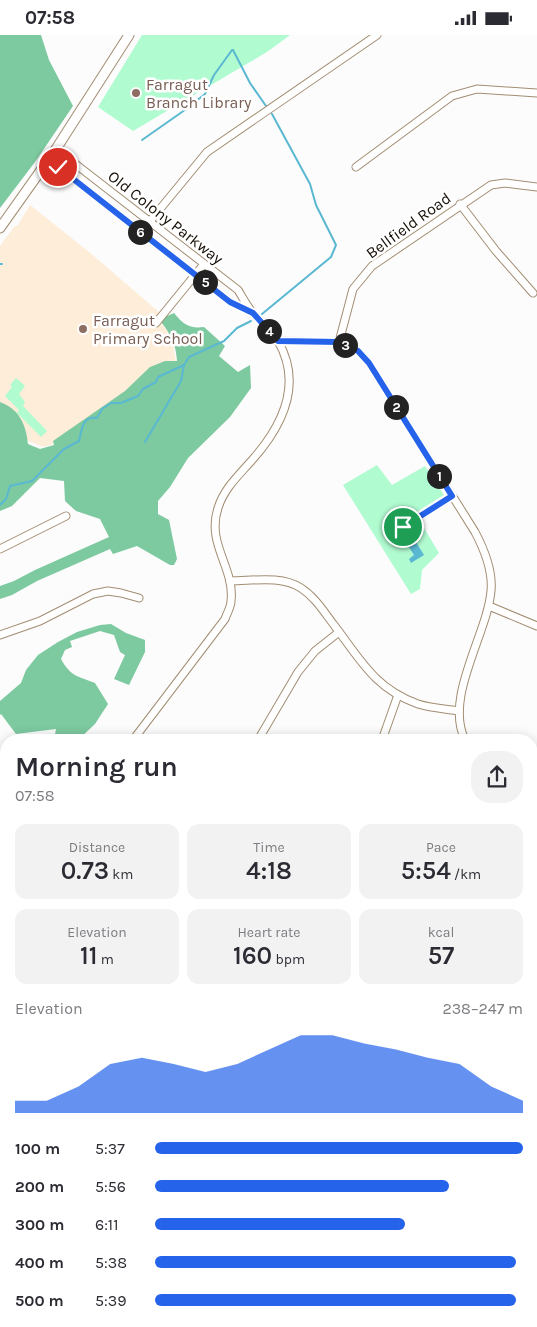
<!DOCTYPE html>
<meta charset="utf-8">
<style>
:root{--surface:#fff;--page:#f2f2f3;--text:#2b2b33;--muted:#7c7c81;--accent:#2563eb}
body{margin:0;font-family:Karla,sans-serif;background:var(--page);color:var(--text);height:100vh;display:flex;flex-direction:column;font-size:19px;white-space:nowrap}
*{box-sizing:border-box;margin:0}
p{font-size:16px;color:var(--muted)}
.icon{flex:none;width:28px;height:28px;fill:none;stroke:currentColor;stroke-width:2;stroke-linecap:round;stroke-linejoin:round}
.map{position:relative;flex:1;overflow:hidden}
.drawer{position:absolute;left:0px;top:699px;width:538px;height:594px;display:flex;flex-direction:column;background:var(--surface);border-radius:20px 20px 0 0;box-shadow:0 2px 12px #0003}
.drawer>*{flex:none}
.pin{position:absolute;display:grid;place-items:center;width:42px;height:42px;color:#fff;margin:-21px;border:2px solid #fff;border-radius:50%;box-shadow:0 1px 5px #0007}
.km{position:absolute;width:25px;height:25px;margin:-12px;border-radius:50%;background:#222;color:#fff;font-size:14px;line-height:25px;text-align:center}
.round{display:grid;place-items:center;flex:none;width:52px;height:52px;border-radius:20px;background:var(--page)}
.headline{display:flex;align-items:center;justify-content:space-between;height:85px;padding:0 15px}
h1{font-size:28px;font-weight:600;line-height:38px}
.stats{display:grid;grid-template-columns:repeat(3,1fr);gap:8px;height:85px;padding:5px 15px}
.stats div{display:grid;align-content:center;border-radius:12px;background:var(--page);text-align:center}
.stats b{font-size:25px;font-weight:600}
.stats small{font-size:14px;font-weight:400}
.stats p{font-size:14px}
.chart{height:140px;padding:10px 15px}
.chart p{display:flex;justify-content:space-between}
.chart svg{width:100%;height:90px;margin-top:5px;fill:var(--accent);opacity:.7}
ul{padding:0 15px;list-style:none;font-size:16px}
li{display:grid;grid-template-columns:80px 60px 1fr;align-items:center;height:38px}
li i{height:12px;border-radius:6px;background:var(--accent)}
.status{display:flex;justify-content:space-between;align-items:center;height:35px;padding:0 25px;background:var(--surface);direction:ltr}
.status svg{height:14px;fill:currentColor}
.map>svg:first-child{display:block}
.built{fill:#feedd8}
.green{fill:#b1fbd1}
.forest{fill:#7dc9a0}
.water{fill:#5ab8d2}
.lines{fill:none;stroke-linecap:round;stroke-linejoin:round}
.stream{stroke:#5ab8d2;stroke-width:2}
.minor-casing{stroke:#a28d72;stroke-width:9}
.major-casing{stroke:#a28d72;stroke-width:11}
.minor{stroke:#fff;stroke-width:7}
.major{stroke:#fff;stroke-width:9}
.route-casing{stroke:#fff;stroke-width:10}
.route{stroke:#2563eb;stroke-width:6}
.education-dot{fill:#8d6e63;stroke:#fff;stroke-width:2}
.labels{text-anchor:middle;stroke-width:5;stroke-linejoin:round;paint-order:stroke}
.education-label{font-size:16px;fill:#785e54;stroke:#fff;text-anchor:start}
.street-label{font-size:16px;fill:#160e05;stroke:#fff}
</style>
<div class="status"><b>07:58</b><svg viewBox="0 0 49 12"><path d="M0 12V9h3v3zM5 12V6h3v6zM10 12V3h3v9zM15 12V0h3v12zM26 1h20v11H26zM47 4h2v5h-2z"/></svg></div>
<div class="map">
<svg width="537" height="1292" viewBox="0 0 537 1292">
<rect width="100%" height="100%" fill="#fcfcfc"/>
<polygon class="built" points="30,170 89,217 160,278 156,282 170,299 173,308 176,328 57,408 43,412 0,394 0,211 14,192 18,190"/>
<g class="green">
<polygon points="142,0 290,0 267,17 133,96 98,72"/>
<polygon points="16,343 25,351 19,359 25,367 23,371 47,396 41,402 17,378 19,375 5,361 12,352 10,350"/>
<polygon points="377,430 392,450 425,431 444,460 415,478 439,518 422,535 420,554 411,559 343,450"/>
</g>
<g class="forest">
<polygon points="0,0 41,0 49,25 73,71 35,127 0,173"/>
<path d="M174,278C183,289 189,294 204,292L225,311L219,321L238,337L250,330L251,353L230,382L188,423L170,452L158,466V479L169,485L177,524L174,530H170L137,511L113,519L110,514L37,546L12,560L0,564V551L14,546L35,535L109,502L100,484L76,476L65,466L64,446L40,443L12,471L0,476V367C19,374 26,389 28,409L40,414L54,410L53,406L125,356L150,332L165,326H177C176,310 171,299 161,287L165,282Z"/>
<path d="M111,589L126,598L145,605V617L129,650L114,644L125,620L120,617L114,600L100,596L70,606L72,612L65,615L61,624C71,642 78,641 95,648L108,669L95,689L78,705H54L56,694L16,699L1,679L0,680V666L21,648L26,635L38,620L58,607L77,597L100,590Z"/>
<polygon points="6,810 6,956 0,948 0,816"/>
</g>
<g class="water">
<polygon points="414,504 424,520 411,528 409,524 414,520 407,509"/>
<polygon points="90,1286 114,1286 126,1292 87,1292"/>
</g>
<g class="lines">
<g class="stream">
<polyline points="233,15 250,48 266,71"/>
<polyline points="142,105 182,77 205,59 214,40 232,15"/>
<polyline points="0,229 2,229"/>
<polyline points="262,279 331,222 336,210 316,170 310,149 272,79"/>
<polyline points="145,407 181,346 184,330 189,322 224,306 237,293 251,286"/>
<path d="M0,470L6,464L10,451L32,446L64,414L79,406C82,394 82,381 97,383L102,374L111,368H121L138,361L143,354L156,347L158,342L184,330"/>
</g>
<g class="minor-casing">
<g id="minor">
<path d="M56,114L238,255C243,263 247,271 253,278C260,287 272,295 278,306C303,349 282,391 253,424C240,439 224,453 218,473C206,509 235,533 231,566C231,572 227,578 225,584L133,705"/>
<polyline points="49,125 230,267 253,278"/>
<polyline points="356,132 452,61 477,54 537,58"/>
<polyline points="460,169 496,216 533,258"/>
<polyline points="141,197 207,117 377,0"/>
<polyline points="156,288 204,229"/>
<path d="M278,306L339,307L358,316L369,328L475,497C484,514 493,536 491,556C487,600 444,662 465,705"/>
<polyline points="339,307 353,254 372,231 491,150 505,148 537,152"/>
<polyline points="403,492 452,461"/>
<polyline points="0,514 66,481"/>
<path d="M230,546C252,546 281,540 301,553C315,562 324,577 334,590C360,624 374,653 418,669C431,673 446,674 459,676"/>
<polyline points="489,571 537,591"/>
<polyline points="0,600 40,586 93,559 108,556 121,558 139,563"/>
<polyline points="258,705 298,637 315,616 339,597"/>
<polyline points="382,705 398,660"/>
<polyline points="531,815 537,825"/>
<polyline points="0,959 6,966"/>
<polyline points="0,1022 6,1016"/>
<polyline points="531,1043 537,1041"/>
<polyline points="531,1082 537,1087"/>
<polyline points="531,1111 537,1107"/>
<polyline points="0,1134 6,1143"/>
<polyline points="6,1201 6,1198"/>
<polyline points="531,1231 537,1229"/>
<polyline points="0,1268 6,1274"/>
<polyline points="15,1286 19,1292"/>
<polyline points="368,1286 372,1292"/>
<polyline points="458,1286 461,1292"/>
<polyline points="188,1292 191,1286"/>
<polyline points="382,1292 392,1286"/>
</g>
</g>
<g class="major-casing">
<polyline id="major" points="0,193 56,114 129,0"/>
</g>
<use href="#minor" class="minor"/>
<use href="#major" class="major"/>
</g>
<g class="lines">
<g class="route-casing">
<polyline id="route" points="58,132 230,267 253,278 278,306 339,307 358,316 369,328 452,461 403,492"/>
</g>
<use href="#route" class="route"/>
</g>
<g class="education-dot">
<circle cx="136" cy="58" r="5"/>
<circle cx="83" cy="294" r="5"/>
</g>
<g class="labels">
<g class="education-label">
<text x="146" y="55">Farragut<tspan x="146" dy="18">Branch Library</tspan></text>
<text x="93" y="291">Farragut<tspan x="93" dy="18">Primary School</tspan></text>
</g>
<g class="street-label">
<text transform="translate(166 182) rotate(38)" y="6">Old Colony Parkway</text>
<text transform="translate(408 190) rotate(-36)" y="6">Bellfield Road</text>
</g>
</g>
</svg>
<div class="pin" style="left:403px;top:492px;background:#1e9e55"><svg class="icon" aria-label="arrive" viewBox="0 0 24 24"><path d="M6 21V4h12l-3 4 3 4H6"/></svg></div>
<div class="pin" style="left:58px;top:132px;background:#d93025"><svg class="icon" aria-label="check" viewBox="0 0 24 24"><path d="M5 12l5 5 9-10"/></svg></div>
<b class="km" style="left:439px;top:441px">1</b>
<b class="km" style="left:396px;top:372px">2</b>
<b class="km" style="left:345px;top:310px">3</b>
<b class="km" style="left:269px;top:296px">4</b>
<b class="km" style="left:205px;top:247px">5</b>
<b class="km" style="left:140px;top:197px">6</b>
<section class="drawer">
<div class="headline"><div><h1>Morning run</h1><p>07:58</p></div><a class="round"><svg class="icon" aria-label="share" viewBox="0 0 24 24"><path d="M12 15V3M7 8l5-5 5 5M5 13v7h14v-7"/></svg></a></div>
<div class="stats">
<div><p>Distance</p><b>0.73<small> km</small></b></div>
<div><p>Time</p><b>4:18</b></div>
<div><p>Pace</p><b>5:54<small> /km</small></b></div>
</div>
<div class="stats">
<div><p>Elevation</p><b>11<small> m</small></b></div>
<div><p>Heart rate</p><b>160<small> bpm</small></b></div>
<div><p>kcal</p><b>57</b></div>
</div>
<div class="chart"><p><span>Elevation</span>238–247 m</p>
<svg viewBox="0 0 160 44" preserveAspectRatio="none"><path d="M0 44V38L10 38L20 31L30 20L40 17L50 20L60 24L70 20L80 13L90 6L100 6L110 10L120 13L130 17L140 20L150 31L160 38V44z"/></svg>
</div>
<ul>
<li><b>100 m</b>5:37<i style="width:100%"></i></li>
<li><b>200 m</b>5:56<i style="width:80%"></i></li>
<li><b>300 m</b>6:11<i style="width:68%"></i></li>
<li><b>400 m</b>5:38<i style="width:98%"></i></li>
<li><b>500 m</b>5:39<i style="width:98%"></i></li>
</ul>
</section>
</div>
